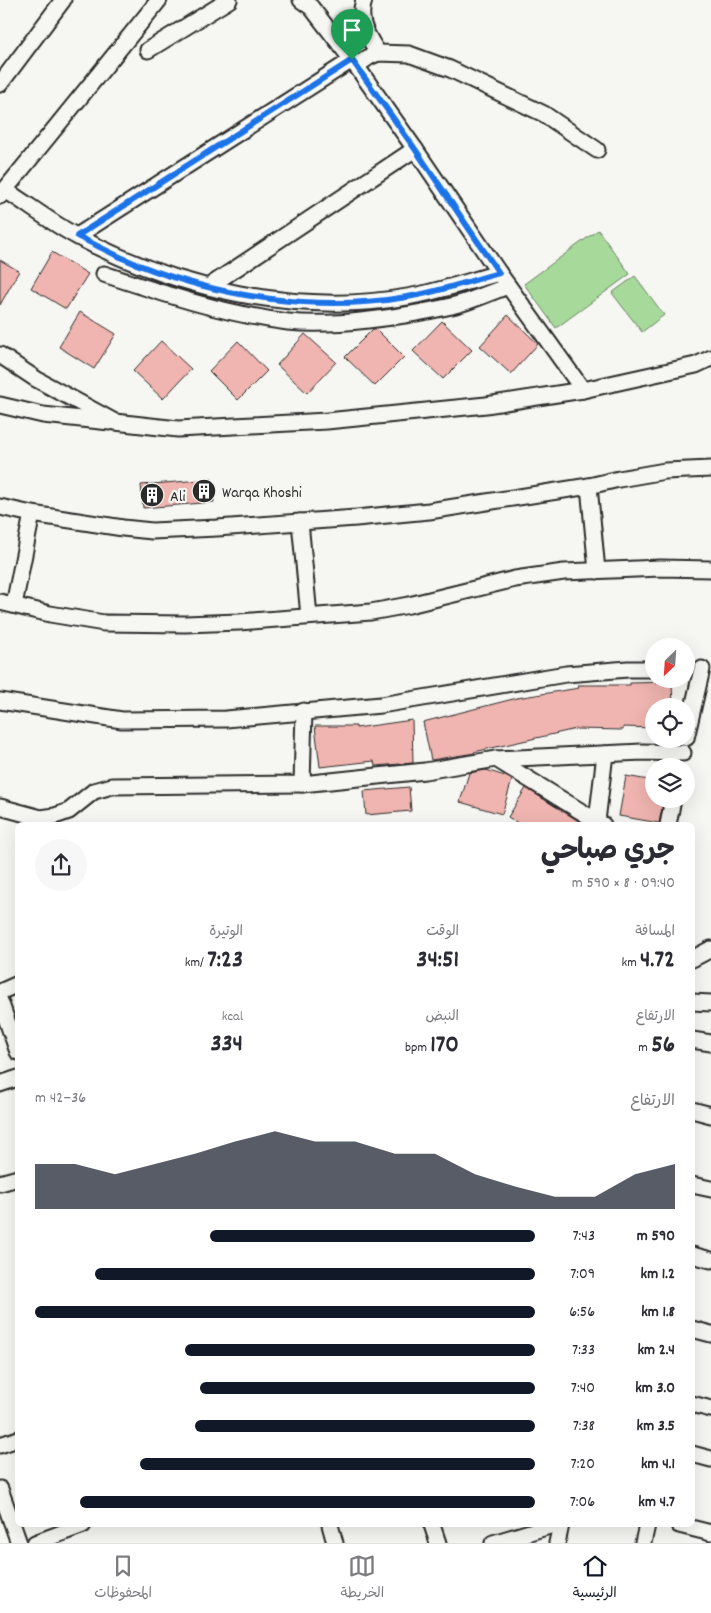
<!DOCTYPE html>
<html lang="ar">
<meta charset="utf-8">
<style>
:root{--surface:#fff;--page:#f7f7f7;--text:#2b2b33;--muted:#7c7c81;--line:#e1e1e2;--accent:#111827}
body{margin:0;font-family:Dekko,"Playpen Sans Arabic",sans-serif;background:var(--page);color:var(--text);direction:rtl;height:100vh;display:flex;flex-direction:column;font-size:19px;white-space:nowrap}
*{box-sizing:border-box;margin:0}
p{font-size:16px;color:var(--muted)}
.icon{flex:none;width:28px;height:28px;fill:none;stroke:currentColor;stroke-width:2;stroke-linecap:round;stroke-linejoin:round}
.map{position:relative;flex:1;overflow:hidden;direction:ltr}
.panel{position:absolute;left:15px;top:822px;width:680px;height:705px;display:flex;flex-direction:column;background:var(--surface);border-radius:8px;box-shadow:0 5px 20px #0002;direction:rtl}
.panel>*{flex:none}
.needle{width:32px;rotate:205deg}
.tools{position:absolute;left:645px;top:638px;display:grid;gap:10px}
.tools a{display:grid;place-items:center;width:50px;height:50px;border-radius:50%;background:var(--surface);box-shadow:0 5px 20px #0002;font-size:25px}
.pin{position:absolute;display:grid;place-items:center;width:42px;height:42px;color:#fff;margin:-51px -21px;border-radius:50% 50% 50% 0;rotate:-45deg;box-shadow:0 0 5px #0007}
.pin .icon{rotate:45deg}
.round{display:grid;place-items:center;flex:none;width:52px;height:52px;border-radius:26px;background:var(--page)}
.head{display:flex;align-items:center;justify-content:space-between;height:85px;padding:0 20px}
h1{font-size:28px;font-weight:700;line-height:38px}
.metrics{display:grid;grid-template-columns:repeat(3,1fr);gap:8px;height:85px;padding:5px 20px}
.metrics div{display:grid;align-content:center}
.metrics b{font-size:25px;font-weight:700}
.metrics small{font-size:14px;font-weight:400}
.metrics p{font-size:14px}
.chart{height:140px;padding:10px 20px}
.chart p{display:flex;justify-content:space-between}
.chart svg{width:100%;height:90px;margin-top:5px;fill:var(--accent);opacity:.7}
ul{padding:0 20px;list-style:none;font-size:16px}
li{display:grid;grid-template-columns:80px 60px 1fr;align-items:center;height:38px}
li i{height:12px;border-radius:6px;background:var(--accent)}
.tabs{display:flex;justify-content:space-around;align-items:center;height:70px;border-top:1px solid var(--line);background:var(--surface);font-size:14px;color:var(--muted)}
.tabs a{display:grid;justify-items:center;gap:2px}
.tabs .on{color:var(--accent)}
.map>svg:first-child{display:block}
.green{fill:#a7d99b;stroke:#698263}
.building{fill:#f0b5b0;stroke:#2b2b2b}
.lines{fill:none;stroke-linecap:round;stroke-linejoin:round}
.minor-casing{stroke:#2b2b2b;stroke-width:19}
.minor{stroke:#f6f6f2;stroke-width:15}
.route-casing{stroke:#fff;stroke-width:10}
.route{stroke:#1a73e8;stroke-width:6}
.labels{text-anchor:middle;stroke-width:4.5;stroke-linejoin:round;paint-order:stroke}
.poi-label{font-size:16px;fill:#2b2b2b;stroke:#f6f6f2;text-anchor:start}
</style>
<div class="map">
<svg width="711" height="1543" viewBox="0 0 711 1543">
<rect width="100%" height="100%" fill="#f6f6f2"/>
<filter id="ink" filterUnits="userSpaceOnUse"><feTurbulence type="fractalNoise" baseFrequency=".02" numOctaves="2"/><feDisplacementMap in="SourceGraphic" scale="10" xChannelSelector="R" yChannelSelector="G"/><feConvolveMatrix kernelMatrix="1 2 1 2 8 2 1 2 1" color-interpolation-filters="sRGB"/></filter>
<g filter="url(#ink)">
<g class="green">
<polygon points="598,230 630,274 556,328 524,284"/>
<polygon points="635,276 664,315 642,332 612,293"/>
</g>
<g class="building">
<polygon points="52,252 88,274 66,309 31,288"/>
<polygon points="0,260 19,271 0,305"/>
<polygon points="80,312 116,334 94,369 59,347"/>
<polygon points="508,315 538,344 511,374 480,346"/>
<polygon points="442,321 472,350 443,379 413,351"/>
<polygon points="373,329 376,329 404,357 375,386 345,357"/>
<polygon points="305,334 336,362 307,393 277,365"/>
<polygon points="161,341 191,369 163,399 133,371"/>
<polygon points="238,341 267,371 238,400 209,371"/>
<polygon points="212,479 214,502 143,508 141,485"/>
<polygon points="672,682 673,706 654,706 654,728 623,727 623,730 576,729 474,752 475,753 431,760 423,722 517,698 579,688 578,685 630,685 630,683"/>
<polygon points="412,720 413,763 375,766 374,761 320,767 315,726 356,726 356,728"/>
<polygon points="486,770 505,776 512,780 502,814 460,802 469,773"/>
<polygon points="626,776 654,781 654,799 664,799 659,823 619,816"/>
<polygon points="409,787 411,811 366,815 364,791"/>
<polygon points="526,788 585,825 521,825 508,817"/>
</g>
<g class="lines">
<g class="minor-casing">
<g id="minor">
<polyline points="301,0 311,7 352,60 415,149 499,273 583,390"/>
<path d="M364,0C357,22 367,35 378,53"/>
<polyline points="148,50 229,0"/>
<polyline points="356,66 369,57 378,53 409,54 450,69 544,114 597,150"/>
<polyline points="0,84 63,0"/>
<path d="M5,190C29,205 53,224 78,237C177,289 296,316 407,297C438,292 469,281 499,273"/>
<polyline points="0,196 159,0"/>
<polyline points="77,236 352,60"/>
<path d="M104,274C165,294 224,314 288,322C334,327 402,317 447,307C468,303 488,293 508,286"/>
<polyline points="208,287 415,149"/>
<polyline points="0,355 36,379 115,422 178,429 327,421 486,405 583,390 696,365 711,358"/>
<polyline points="0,405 43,415 110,422"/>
<polyline points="589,486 597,571"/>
<polyline points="0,507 32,514 123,528 152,531 217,528 356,518 429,511 589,486 619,479 665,471 711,469"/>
<polyline points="300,522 309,616"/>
<polyline points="0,602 50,614 104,623 185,624 239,622 371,612 409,605 515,579 564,572 660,568 711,569"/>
<polyline points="14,605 32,514"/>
<polyline points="0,701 122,720 226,719 381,705 566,674 628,669 654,669"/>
<polyline points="686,738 702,669"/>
<polyline points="496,759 603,825"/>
<polyline points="302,784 304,711"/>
<polyline points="0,807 41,818 55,816 69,811 94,791 112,786 302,784 425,771 496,759 642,752 683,753"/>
<polyline points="597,821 605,754"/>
<polyline points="668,825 673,799"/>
<polyline points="692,959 711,949"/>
<polyline points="0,992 18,984"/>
<polyline points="0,1001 18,1052"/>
<polyline points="692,1002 711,1003"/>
<polyline points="692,1040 711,1043"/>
<polyline points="0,1084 18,1078"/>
<polyline points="692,1110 711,1115"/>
<polyline points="0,1183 18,1178"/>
<polyline points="692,1185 711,1189"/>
<polyline points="692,1255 711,1260"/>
<polyline points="692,1329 711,1334"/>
<polyline points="692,1404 711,1409"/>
<polyline points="0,1445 18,1439"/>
<polyline points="692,1454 711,1459"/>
<polyline points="0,1489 19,1543"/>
<polyline points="330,1525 335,1543"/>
<polyline points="432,1525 438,1543"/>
<polyline points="679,1525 711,1533"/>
<polyline points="35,1543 83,1525"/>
<polyline points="493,1543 553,1525"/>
<polyline points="557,1543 561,1525"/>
<polyline points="643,1543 647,1525"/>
</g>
</g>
<use href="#minor" class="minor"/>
</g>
</g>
<g class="lines" filter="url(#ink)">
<g class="route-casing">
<path id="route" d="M352,60L415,149L499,273C469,281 438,292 407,297C319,312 222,298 139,265C118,257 98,246 77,236Z"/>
</g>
<use href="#route" class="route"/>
</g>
<defs>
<g id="building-disc" transform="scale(1.25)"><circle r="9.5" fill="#2b2b2b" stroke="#f6f6f2"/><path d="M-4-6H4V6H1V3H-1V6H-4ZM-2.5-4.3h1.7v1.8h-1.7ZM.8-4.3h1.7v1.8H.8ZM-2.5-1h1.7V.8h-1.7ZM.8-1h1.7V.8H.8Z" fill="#fff"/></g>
</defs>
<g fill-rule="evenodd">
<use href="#building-disc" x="204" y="491"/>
<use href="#building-disc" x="152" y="495"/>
</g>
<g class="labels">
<g class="poi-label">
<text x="222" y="497">Warqa Khoshi</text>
<text x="170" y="501">Ali</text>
</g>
</g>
</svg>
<div class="tools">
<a><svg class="needle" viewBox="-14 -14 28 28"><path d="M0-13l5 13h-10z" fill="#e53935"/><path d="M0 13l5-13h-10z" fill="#7c7c81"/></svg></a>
<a><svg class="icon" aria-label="locate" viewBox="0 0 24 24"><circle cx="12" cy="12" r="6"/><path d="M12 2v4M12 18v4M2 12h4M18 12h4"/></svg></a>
<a><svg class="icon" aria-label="layers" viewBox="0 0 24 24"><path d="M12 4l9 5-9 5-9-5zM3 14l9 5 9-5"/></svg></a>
</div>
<div class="pin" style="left:352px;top:60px;background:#1e9e55"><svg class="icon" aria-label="arrive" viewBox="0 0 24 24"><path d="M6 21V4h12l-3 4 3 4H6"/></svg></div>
<section class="panel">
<div class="head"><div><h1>جري صباحي</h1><p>09:40 · 8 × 590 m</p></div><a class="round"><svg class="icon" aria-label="share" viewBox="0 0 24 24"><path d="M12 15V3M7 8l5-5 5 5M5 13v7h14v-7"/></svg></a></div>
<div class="metrics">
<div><p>المسافة</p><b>4.72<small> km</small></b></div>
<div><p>الوقت</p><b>34:51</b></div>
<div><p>الوتيرة</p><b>7:23<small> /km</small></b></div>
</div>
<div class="metrics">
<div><p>الارتفاع</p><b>56<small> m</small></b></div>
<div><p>النبض</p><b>170<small> bpm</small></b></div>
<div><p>kcal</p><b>334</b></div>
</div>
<div class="chart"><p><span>الارتفاع</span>36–42 m</p>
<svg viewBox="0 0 160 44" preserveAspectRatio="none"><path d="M0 44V22L10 22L20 27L30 22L40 17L50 11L60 6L70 11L80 11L90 17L100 17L110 27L120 33L130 38L140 38L150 27L160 22V44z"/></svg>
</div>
<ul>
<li><b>590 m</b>7:43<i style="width:65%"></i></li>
<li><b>1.2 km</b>7:09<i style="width:88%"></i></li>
<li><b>1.8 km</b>6:56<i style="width:100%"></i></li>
<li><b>2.4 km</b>7:33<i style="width:70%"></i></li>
<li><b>3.0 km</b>7:40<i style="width:67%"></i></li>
<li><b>3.5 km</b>7:38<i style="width:68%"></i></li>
<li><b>4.1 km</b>7:20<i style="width:79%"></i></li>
<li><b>4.7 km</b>7:06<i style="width:91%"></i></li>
</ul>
</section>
</div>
<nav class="tabs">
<a class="on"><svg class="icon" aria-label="home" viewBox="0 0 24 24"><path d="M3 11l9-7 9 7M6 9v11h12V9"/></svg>الرئيسية</a>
<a><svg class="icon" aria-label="map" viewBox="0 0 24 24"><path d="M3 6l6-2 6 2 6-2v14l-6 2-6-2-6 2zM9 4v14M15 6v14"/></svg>الخريطة</a>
<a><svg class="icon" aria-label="saved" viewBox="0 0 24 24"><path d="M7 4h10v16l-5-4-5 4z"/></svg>المحفوظات</a>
</nav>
